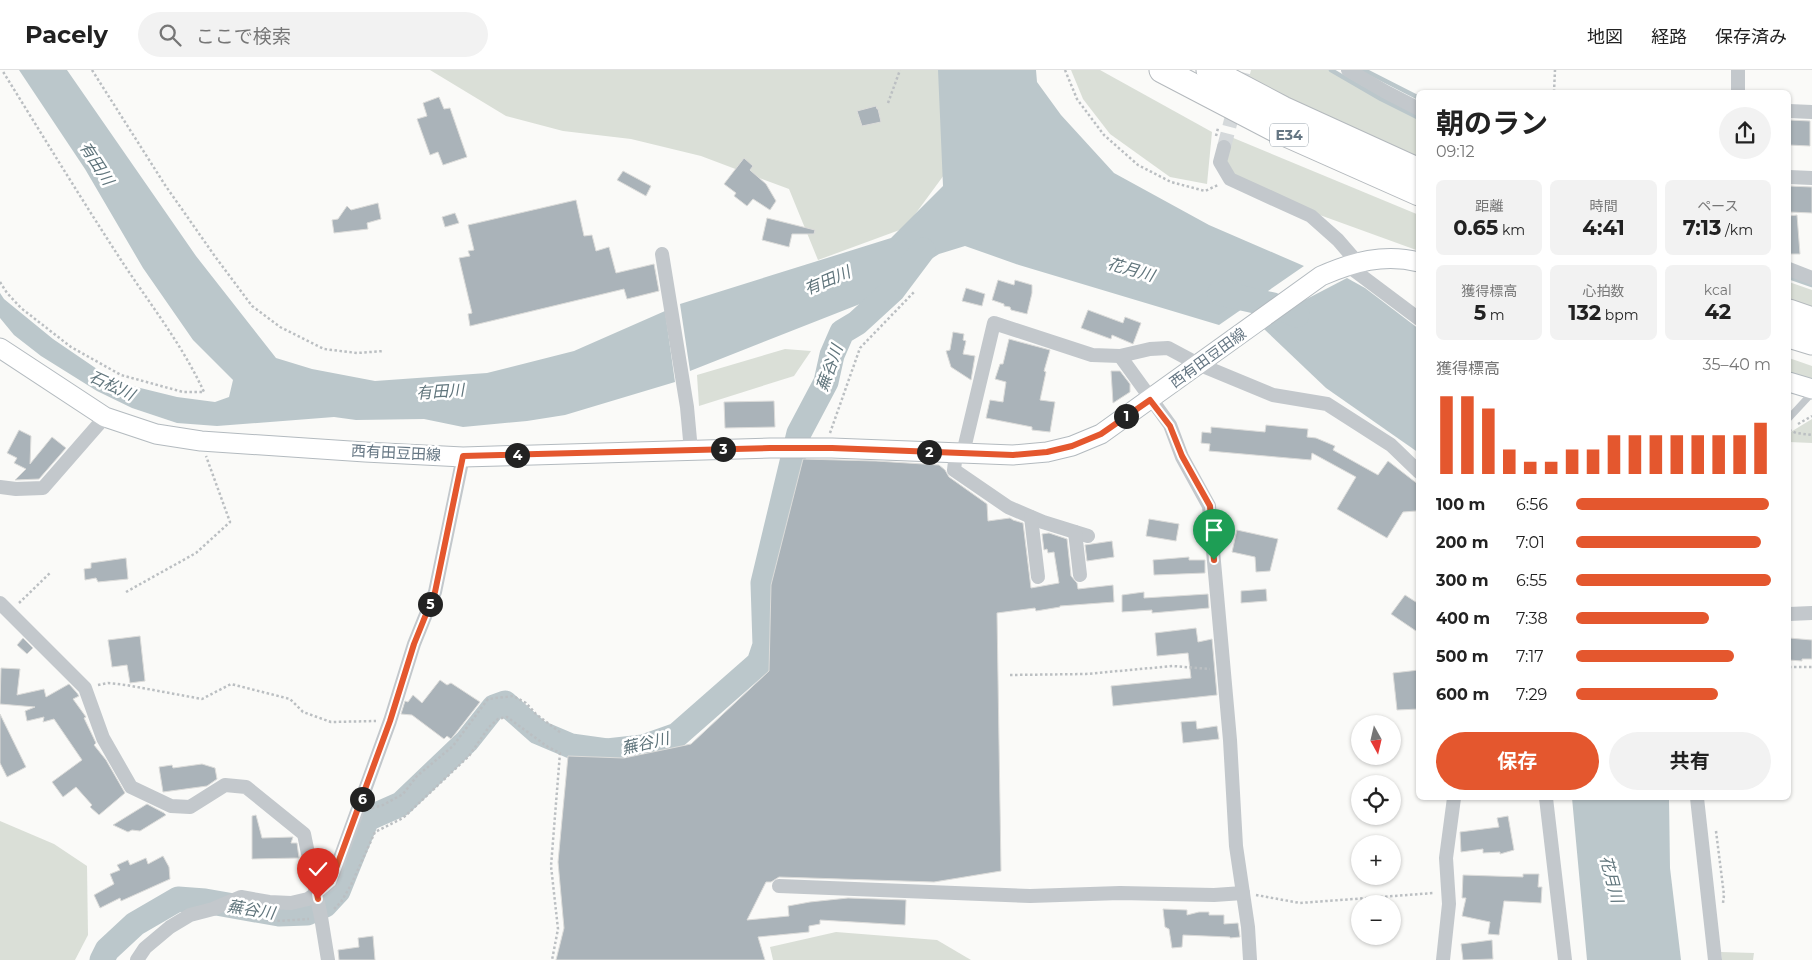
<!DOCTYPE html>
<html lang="ja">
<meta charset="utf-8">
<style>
:root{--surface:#fff;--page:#f2f2f2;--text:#222;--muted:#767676;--line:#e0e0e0;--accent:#e4572e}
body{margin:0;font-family:Montserrat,"Noto Sans JP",sans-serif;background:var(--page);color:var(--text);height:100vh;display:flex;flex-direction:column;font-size:19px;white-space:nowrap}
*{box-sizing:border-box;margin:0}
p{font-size:16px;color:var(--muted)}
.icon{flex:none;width:28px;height:28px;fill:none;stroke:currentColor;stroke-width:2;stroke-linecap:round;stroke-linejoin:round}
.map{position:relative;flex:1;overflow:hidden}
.drawer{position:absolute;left:1416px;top:20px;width:375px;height:710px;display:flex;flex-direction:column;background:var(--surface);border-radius:8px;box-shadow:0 1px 4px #0004}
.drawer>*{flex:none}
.needle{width:32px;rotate:172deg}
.tools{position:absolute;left:1351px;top:645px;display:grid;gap:10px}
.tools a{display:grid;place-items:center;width:50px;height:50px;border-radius:50%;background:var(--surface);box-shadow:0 1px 4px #0004;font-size:25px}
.pin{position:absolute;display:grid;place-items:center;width:42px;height:42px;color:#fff;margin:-51px -21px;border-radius:50% 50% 50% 0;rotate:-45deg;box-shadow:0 0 5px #0007}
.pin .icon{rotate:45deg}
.km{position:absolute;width:25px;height:25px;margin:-12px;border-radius:50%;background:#222;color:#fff;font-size:14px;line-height:25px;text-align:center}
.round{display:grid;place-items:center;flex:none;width:52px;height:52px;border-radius:26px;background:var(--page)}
.overview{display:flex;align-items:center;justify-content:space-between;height:85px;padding:0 20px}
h1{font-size:28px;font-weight:700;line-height:38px}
.stats{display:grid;grid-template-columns:repeat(3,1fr);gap:8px;height:85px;padding:5px 20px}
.stats div{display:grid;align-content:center;border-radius:8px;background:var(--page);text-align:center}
.stats b{font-size:21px;font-weight:700}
.stats small{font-size:14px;font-weight:400}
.stats p{font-size:14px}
.chart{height:140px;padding:10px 20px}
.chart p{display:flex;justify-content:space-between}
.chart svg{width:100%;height:90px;margin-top:5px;stroke:var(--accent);stroke-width:6}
.primary-button{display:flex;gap:10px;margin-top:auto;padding:10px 20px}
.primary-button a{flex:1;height:58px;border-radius:30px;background:var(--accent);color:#fff;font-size:20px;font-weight:700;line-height:58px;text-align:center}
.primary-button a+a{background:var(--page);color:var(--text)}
ul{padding:0 20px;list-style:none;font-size:16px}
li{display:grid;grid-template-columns:80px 60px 1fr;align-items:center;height:38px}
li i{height:12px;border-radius:6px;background:var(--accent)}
header{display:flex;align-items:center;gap:30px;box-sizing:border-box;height:70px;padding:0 25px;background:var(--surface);border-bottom:1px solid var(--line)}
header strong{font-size:24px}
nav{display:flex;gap:28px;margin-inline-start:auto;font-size:18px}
.search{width:350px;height:45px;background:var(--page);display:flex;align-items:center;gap:12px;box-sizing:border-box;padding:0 18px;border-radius:28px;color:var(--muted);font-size:19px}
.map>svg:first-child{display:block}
.green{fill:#dadfd7}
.water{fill:#bbc7cb}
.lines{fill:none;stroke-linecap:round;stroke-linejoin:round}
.stream{stroke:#bbc7cb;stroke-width:4.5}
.river{stroke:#bbc7cb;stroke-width:25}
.building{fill:#aab3b9;stroke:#dcdcda}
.minor-tunnel{stroke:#d5d9db;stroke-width:14;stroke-dasharray:14 7;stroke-linecap:butt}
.secondary-casing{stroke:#b3babf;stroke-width:21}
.motorway-casing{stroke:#b4b9bd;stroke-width:27}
.path{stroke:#bbbfc2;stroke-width:2.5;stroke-dasharray:2.5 2.5;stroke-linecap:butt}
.service{stroke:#c3c8cc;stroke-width:7}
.minor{stroke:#c3c8cc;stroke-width:14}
.secondary{stroke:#fff;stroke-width:19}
.motorway{stroke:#fff;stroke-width:25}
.route-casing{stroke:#fff;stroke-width:10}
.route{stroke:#e4572e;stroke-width:6}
.labels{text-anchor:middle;stroke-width:5;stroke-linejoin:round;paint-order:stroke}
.shield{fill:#fff;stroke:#939fa8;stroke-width:1}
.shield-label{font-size:14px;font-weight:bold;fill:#657683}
.street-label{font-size:15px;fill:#657683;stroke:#fff}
.water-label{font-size:16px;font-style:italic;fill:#60757c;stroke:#fff}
</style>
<header>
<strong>Pacely</strong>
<div class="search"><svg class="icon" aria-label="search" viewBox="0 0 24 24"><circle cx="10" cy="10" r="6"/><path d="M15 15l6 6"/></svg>ここで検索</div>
<nav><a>地図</a><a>経路</a><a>保存済み</a></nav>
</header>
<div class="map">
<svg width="1812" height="890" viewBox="0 0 1812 890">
<rect width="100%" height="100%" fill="#fafaf8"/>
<g class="green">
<polygon points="430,0 953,0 955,90 905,158 818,190 789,119 701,86 631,69 563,61 506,46"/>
<polygon points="1071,0 1100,0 1212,62 1207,114 1170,107 1110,64 1083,29"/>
<polygon points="1251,0 1330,0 1419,45 1419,98 1246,20"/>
<polygon points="1231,67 1419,145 1419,181 1317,144 1234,106 1226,89"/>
<polygon points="1789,212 1812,220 1812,241 1789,234"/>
<polygon points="785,279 811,281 794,306 699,336 697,305"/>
<polygon points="1789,288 1812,296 1812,315 1789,308"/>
<polygon points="1812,349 1812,373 1789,372 1789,363"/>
<polygon points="0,751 54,774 87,796 88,865 75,890 0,890"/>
<polygon points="836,862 937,870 971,890 773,890 770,877"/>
<polygon points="1721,882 1754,883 1753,890 1722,890"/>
</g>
<g class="water">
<polygon points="19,0 67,0 196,186 276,288 312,299 375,311 487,303 574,281 665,241 675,312 565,345 527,351 463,357 424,349 356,350 334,347 217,356 177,353 132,338 97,321 41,286 14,265 0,248 0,223 4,229 53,269 116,312 177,327 215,332 229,327 233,310 193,270 143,198 85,99"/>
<polygon points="938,0 1036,0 1037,12 1061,45 1114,103 1209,155 1304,196 1219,255 1019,195 965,176 939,184 860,234 690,301 680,234 891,168 943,116"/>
<polygon points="1347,208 1365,218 1419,259 1419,383 1326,318 1264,259 1299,233"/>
<polygon points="1572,728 1669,728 1670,798 1681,890 1587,890"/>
</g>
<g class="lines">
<g class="stream">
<polyline points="1331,0 1381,29 1419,48"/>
<polyline points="1364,0 1419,28"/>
<polyline points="1789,207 1812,215"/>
</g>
<g class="river">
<polyline points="1220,223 1273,235 1297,245"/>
<polyline points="102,890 107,880 135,854 178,829 205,831 279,844 307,843 325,835 338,821 367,749 401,734 467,671 494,637 505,633 538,662 571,676 607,681 643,677 677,665 759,593 765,575 763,513 799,363 826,312 832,285 842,262 857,253 893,220 923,180"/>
</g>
</g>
<g class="building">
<polygon points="439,27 444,39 450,38 467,87 443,95 438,82 430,85 417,49 427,46 423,33"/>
<polygon points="876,36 877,39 878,39 881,52 862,56 857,41"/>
<polygon points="1789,50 1810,51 1810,76 1789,75"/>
<polygon points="744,88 753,96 750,100 766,114 776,131 770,140 753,129 747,136 734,126 736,123 724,114"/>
<polygon points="623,101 651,116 646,126 617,110"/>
<polygon points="1789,116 1812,117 1812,143 1789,142"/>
<polygon points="576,130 584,166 592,165 596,181 609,177 616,203 654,194 659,221 627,229 624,219 470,256 468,244 472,243 459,188 470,186 468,181 474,180 468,155"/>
<polygon points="378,133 381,149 367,153 368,159 334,163 332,150 338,149 347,136 351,140"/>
<polygon points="455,143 459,153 445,157 442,147"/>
<polygon points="1797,145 1800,184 1789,184 1789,146"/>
<polygon points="767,148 815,160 814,164 792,164 789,177 762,170"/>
<polygon points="998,210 1014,215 1015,210 1032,215 1032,223 1027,244 1011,240 1010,237 1004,236 1004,234 992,230"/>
<polygon points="966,218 985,224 982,236 962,231"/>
<polygon points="1088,240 1123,253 1125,247 1141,253 1133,274 1112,265 1111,269 1081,258"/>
<polygon points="953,262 964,264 963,270 966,271 963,284 975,286 971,310 951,297 946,281 950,280"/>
<polygon points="1009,269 1050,280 1044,301 1046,302 1040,330 1055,332 1050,362 1032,360 1032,357 986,348 990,330 1003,332 1006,312 995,309 1000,294 1003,294"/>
<polygon points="1111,301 1120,301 1130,314 1130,322 1113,333"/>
<polygon points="774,331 775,357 725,358 724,332"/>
<polygon points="1266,355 1308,359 1307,367 1316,368 1335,376 1333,380 1378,405 1388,391 1419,415 1419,436 1416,441 1403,442 1387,468 1337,439 1356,407 1312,383 1311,390 1209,381 1210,374 1201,373 1202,362 1211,363 1211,357 1265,362"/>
<polygon points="19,360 31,366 30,394 52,367 66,378 39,409 15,410 26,399 14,393 17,388 7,383"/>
<polygon points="803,389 876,391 939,395 945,400 949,407 987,434 988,451 1010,448 1013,450 1023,453 1031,518 1059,513 1054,482 1048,483 1047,479 1044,480 1042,464 1049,463 1067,469 1071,506 1077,513 1078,519 1113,515 1114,532 1060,536 1060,537 1036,541 1035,538 997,543 1001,801 934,812 779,807 771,812 766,812 747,850 789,846 788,836 810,832 848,828 906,830 905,855 820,850 820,854 809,856 809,862 758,867 765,890 556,890 564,858 558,792 568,686 624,688 691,674 769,601 771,515"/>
<polygon points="1149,449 1179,454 1176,471 1146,466"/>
<polygon points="1237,460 1278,469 1270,501 1256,502 1255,487 1232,482"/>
<polygon points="1112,471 1114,487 1087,491 1085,475"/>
<polygon points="1189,487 1189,490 1205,490 1205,503 1154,505 1153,490"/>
<polygon points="126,488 128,509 98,512 96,508 85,510 84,499 91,498 91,493"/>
<polygon points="1266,519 1267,531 1241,533 1241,521"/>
<polygon points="1144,522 1144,528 1208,524 1209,538 1152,543 1152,540 1122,542 1122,525"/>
<polygon points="1405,525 1419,534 1419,563 1391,544"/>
<polygon points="1196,558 1198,572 1212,569 1217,625 1113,636 1111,616 1191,608 1188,583 1157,586 1155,563"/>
<polygon points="140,566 145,611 130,613 127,595 112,597 108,570"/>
<polygon points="23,568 33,578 27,584 17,575"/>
<polygon points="1789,568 1812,570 1812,589 1802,589 1802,591 1789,590"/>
<polygon points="1,598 20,599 17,625 44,619 46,627 69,614 77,623 79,626 73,629 86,647 84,648 96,673 94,675 106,690 125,723 99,745 90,737 92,735 76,717 63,727 52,712 82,690 54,649 43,652 44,647 27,651 25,641 35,637 0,634"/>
<polygon points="1419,600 1419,639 1397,640 1393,603"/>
<polygon points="440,610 447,615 451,613 480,632 451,669 447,666 444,669 412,645 401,644 405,631 408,632 413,625 422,633"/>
<polygon points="0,644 26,697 7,707 0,693"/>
<polygon points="1196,651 1197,659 1217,656 1219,669 1183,673 1181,652"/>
<polygon points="202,694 215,698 217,709 207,716 163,722 159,697 172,695 173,698"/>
<polygon points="147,734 164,743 166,745 140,761 132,760 128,762 113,755"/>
<polygon points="256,745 262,768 293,767 291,773 297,773 299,788 252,789 252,746"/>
<polygon points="1508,746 1514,780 1500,784 1500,782 1483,783 1483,779 1461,782 1460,762 1499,757 1497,748"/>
<polygon points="163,786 169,797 170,809 121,831 120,828 100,838 94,825 114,814 110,804 120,800 117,795 128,790 130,795 146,788 148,794"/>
<polygon points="1523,804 1539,804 1538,817 1542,817 1541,833 1504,831 1499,865 1488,864 1490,852 1462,846 1466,828 1462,828 1463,805 1523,807"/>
<polygon points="1163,839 1187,840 1187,845 1199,842 1209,842 1209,845 1224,845 1224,854 1238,853 1240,867 1230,868 1230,867 1183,865 1182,877 1172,878 1169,859 1165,857"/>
<polygon points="373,866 375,890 339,890 338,880 359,877 358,868"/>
<polygon points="1492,870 1493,889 1463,890 1461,874"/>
</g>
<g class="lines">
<polyline class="minor-tunnel" points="1224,77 1244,0"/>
<g class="secondary-casing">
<g id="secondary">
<path d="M0,278L105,347L156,364L201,371L365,382L463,387L770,378H832L1013,385L1047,382L1072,376L1101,364L1321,206C1353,192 1384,183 1419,192"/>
<polyline points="1789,312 1812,319"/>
</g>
</g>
<g class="motorway-casing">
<g id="motorway">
<polyline points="1162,0 1275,59 1419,123"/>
<polyline points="1209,0 1283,39 1419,101"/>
<polyline points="1789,242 1812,250"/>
<polyline points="1789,265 1812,272"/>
</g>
</g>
<g class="path">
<polyline points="92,0 165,115 214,185 252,236 280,257 324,279 357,283 384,281"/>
<polyline points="1065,0 1077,29 1104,65 1138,95 1171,112 1205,121 1218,115"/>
<polyline points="1554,22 1555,0"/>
<polyline points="888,33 900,0"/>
<polyline points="1216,66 1218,58"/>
<path d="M0,212L7,223L21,238L71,277L121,305L183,322H204C182,274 149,233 121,190C80,127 41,63 2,0"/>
<polyline points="1798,354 1812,346"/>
<polyline points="1789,360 1796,363 1812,365"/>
<polyline points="830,363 860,278 915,221"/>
<polyline points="126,522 196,483 230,452 206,386"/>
<polyline points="19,533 50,503"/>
<polyline points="1789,597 1812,597"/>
<polyline points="1010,605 1086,604 1173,596 1210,599"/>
<polyline points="98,615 108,613 126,615 202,629 231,614 290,629 303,642 331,652 376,651"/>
<polyline points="372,738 383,735 403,724 417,706 453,676 488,629 513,626 526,633 536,644 561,663"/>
<polyline points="1716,761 1724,825 1723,833"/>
<polyline points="1256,825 1300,833 1434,823"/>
<polyline points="334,839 341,832 351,815 375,762 403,748 469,686 489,657 498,649 507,647 548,677 560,683 551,796 558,859 552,890"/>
<polyline points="238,844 277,851 309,849"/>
</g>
<polyline class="service" points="1789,348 1812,323"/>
<g class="minor">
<polyline points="1348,0 1386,22 1419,39"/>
<polyline points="1738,22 1738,0"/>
<polyline points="1789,41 1812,42"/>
<polyline points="1224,77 1220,92 1230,109 1311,146 1338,170 1357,192"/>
<polyline points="1789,107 1812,108"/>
<polyline points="662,184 687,337 691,381"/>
<polyline points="1347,195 1419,249"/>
<polyline points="1789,199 1812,208"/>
<polyline points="1120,286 1170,355 1182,387 1209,436 1230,670 1236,776 1248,857 1250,890"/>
<polyline points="956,383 954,400 1008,437 1043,452 1088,466"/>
<polyline points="963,383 994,253 1092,285 1120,286 1150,279 1168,278 1198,294 1273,325 1327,334 1391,375 1419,402"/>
<polyline points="0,417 16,419 43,418 105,347"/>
<polyline points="1031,447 1038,507"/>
<polyline points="1075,462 1080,505"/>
<polyline points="0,533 85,618 103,668 131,717 171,736 190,737 225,715 246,717 304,764 321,847 328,890"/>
<polyline points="1789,544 1812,543"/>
<polyline points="1546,728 1565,890"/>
<polyline points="1697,728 1715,890"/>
<polyline points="779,816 1030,826 1120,823 1214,825 1243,823"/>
<polyline points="137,890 145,878 170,857 190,845 213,839 241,827 269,832 291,833 308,829 331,813 390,651 414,574 435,522 463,387"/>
<polyline points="1443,890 1449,834 1446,788 1454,728"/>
</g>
<use href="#secondary" class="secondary"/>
<use href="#motorway" class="motorway"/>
</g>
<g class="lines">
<g class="route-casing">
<polyline id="route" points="318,829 317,824 331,812 390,651 414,574 435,522 463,386 770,378 832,378 1013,385 1047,382 1072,376 1101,364 1150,330 1170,356 1182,386 1210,436 1214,490"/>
</g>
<use href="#route" class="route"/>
</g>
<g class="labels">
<rect class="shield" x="1270" y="53.5" width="38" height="23" rx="4"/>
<g class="shield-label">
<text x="1289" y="70">E34</text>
</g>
<g class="street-label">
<text transform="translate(1208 288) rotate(-36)" y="5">西有田豆田線</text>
<text transform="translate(396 383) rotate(3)" y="5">西有田豆田線</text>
</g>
<g class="water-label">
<text transform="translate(97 93) rotate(57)" y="6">有田川</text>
<text transform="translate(1131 199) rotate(16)" y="6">花月川</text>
<text transform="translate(827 210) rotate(-23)" y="6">有田川</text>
<text transform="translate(829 298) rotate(-70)" y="6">蕪谷川</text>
<text transform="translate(112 315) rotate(25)" y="6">石松川</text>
<text transform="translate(440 321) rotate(-4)" y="6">有田川</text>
<text transform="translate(645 673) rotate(-13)" y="6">蕪谷川</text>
<text transform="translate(1612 809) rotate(75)" y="6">花月川</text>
<text transform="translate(251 839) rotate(9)" y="6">蕪谷川</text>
</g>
</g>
</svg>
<div class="tools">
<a><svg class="needle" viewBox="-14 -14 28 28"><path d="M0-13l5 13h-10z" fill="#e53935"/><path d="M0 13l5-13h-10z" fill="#767676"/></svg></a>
<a><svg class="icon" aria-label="locate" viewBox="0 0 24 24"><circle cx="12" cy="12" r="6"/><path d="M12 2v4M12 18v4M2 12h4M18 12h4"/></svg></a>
<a>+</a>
<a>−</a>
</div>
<div class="pin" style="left:1214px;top:490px;background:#1e9e55"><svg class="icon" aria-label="arrive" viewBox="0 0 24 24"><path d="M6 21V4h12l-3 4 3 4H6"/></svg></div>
<div class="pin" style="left:318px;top:829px;background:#d93025"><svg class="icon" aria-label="check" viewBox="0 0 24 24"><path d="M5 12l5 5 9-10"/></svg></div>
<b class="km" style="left:1126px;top:346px">1</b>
<b class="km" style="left:929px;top:382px">2</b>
<b class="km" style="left:723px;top:379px">3</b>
<b class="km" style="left:517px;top:385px">4</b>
<b class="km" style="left:430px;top:534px">5</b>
<b class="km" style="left:362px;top:729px">6</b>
<section class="drawer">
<div class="overview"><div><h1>朝のラン</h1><p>09:12</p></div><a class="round"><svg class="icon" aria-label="share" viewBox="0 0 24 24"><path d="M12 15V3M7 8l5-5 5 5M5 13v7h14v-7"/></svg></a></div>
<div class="stats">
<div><p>距離</p><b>0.65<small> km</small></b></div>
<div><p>時間</p><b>4:41</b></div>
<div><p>ペース</p><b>7:13<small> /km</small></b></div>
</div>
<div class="stats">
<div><p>獲得標高</p><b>5<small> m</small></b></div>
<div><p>心拍数</p><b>132<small> bpm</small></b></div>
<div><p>kcal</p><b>42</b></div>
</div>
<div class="chart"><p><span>獲得標高</span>35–40 m</p>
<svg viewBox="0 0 160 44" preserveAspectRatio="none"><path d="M5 44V6M15 44V6M25 44V12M35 44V32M45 44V38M55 44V38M65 44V32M75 44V32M85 44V25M95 44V25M105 44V25M115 44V25M125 44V25M135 44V25M145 44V25M155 44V19"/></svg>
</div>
<ul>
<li><b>100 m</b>6:56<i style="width:99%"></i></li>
<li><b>200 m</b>7:01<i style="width:95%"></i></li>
<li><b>300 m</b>6:55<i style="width:100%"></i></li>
<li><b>400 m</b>7:38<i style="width:68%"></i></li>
<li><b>500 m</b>7:17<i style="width:81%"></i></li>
<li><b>600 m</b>7:29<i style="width:73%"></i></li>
</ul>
<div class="primary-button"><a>保存</a><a>共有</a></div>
</section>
</div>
